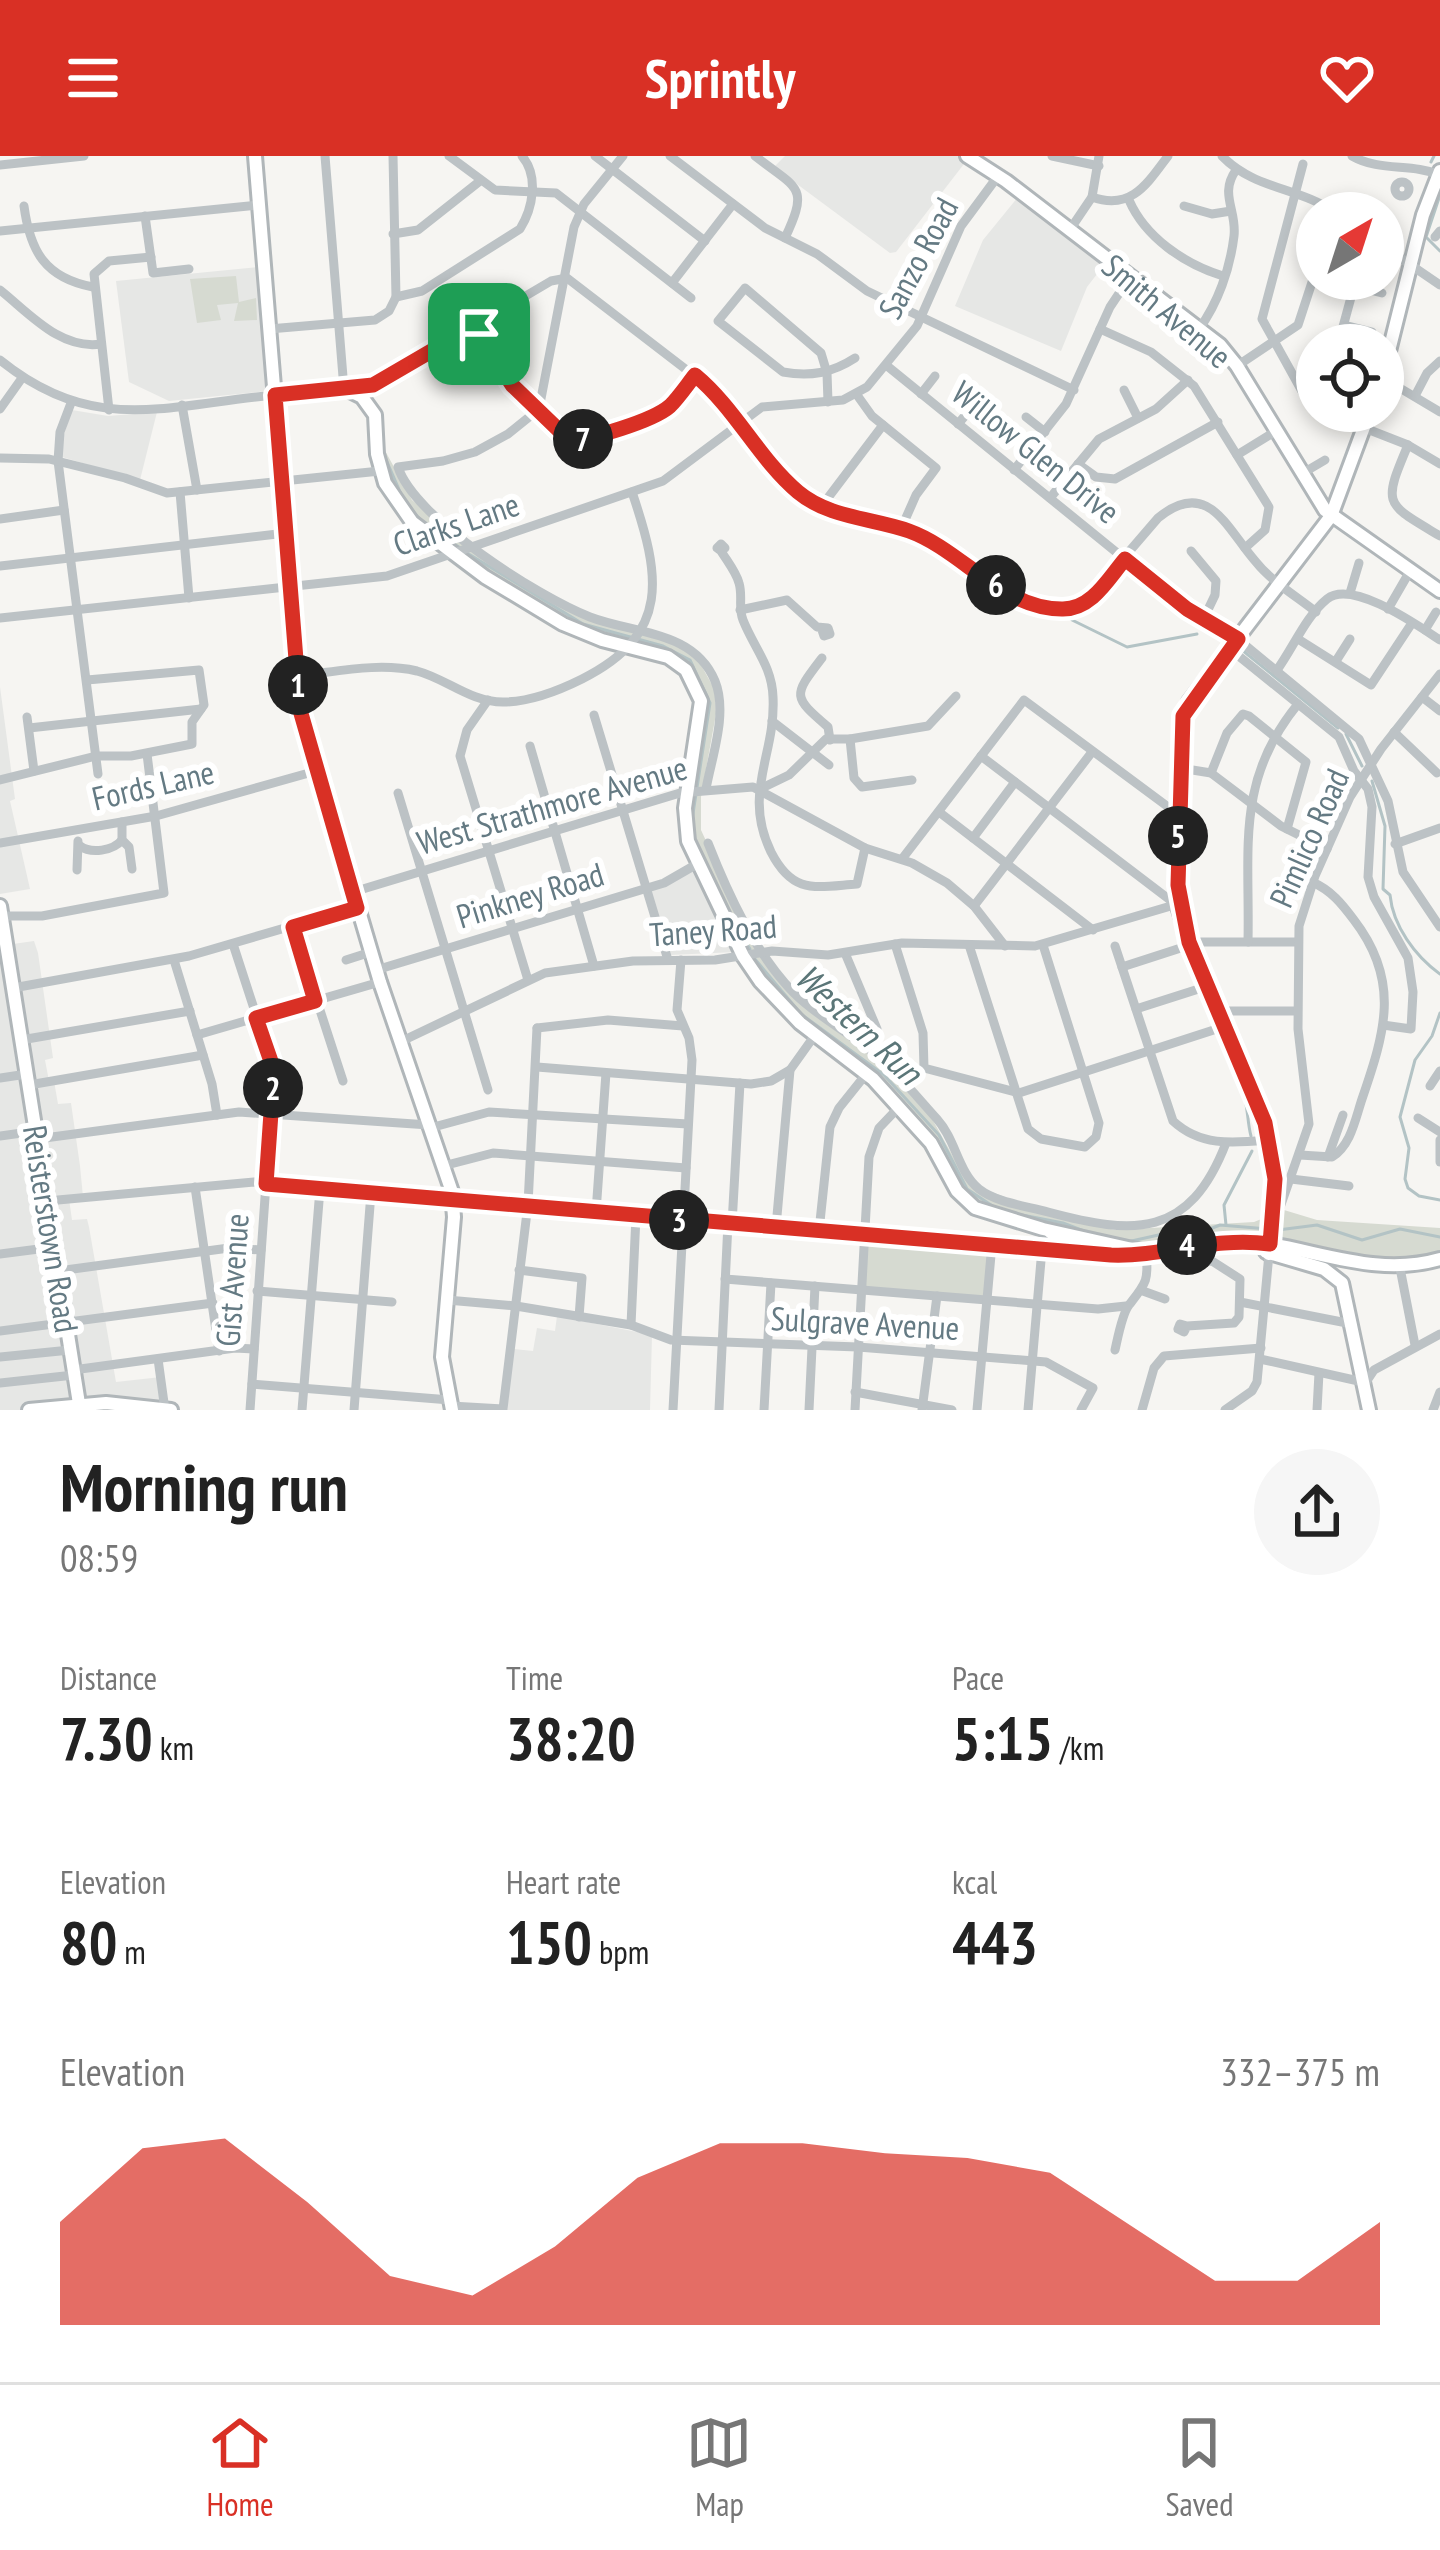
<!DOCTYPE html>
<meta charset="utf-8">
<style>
:root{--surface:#fff;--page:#f6f6f6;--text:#222;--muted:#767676;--line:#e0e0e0;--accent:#d93025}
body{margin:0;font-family:"PT Sans Narrow",sans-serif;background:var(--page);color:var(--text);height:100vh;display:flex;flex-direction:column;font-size:45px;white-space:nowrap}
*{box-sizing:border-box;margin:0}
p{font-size:39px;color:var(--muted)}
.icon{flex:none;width:66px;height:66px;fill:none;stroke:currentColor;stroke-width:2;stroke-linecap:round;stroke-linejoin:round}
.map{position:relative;height:1254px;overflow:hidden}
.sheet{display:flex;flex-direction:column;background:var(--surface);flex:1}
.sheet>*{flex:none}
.needle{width:78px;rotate:39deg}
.buttons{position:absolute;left:1296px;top:36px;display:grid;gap:24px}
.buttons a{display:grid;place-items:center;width:108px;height:108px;border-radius:50%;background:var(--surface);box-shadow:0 6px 18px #0003;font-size:60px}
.pin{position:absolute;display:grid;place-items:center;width:102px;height:102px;color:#fff;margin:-51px;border-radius:24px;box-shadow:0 6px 18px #0006}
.km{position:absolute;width:60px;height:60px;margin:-30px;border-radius:50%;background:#222;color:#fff;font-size:33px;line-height:60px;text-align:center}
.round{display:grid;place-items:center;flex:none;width:126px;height:126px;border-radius:63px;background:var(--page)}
.head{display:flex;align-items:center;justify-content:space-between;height:204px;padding:0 60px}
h1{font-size:66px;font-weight:700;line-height:90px}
.figures{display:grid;grid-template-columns:repeat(3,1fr);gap:18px;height:204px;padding:12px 60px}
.figures div{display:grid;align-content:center}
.figures b{font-size:60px;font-weight:700}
.figures small{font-size:33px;font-weight:400}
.figures p{font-size:33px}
.chart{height:336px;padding:24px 60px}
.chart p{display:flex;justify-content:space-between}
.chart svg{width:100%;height:216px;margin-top:12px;fill:var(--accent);opacity:.7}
header{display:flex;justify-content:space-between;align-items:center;height:156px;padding:0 60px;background:var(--accent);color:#fff;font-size:54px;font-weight:700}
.dock{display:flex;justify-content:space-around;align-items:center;height:168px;border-top:3px solid var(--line);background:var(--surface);font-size:33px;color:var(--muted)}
.dock a{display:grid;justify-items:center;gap:6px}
.dock .on{color:var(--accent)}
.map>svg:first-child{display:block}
.built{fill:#e6e7e5}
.green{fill:#d6dad1}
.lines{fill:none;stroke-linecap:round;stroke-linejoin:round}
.stream{stroke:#b3c3c5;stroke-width:3}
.major-casing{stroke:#b0b6b9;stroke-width:18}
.minor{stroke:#bcc2c5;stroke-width:9}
.major{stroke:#fff;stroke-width:12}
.route-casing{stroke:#fff;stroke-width:24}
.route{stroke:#d93025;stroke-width:15}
.labels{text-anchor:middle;stroke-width:12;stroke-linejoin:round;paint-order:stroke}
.street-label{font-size:33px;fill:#647a83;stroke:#fff}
.water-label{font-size:36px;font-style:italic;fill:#5b7678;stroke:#fff}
</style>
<header><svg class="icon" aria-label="menu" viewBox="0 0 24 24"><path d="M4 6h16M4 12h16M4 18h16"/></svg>Sprintly<svg class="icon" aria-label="heart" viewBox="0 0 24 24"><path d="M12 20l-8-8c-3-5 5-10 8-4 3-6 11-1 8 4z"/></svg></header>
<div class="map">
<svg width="1440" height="1254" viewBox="0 0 1440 1254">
<rect width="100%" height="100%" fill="#f6f5f2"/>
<g class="built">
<polygon points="785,0 961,0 967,4 896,96 890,97 774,11"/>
<polygon points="1018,41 1104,109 1087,131 1061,195 955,150 983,84"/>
<polygon points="258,111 268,235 169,245 129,226 116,125"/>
<polygon points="72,254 108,260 157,256 140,324 62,301 62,284"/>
<polygon points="0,531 15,643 10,645 30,733 0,738"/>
<polygon points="694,714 736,796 670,799 651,735"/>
<polygon points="0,751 6,789 34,785 38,797 53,902 45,904 49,925 54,925 58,948 71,947 80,1010 83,1041 69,1043 72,1064 87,1063 89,1071 116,1226 161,1221 165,1254 0,1254"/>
<polygon points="557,1160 652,1179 650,1254 507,1254 514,1193 533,1195 537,1172 555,1175"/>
</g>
<g class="green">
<polygon points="236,120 239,146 256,142 257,164 234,165 238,147 217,149 221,164 197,167 190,123"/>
<polygon points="383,291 412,344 475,395 565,452 675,488 697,502 715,534 716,558 701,641 701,674 753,787 814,859 867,895 931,961 968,1027 1068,1065 1116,1074 1254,1066 1284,1054 1317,1064 1440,1072 1440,1100 1394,1108 1276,1085 1150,1092 997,1057 965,1041 940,993 786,849 750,804 696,701 688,661 702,535 691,514 575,470 497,425 399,348 379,293"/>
<polygon points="865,1080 990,1090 986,1143 862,1133"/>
</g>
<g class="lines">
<g class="stream">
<polyline points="1431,6 1434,0"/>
<polyline points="1440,39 1426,81 1440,95"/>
<polyline points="384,299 404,345 424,368"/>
<polyline points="436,377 459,391"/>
<polyline points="467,397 583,468 663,490 690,504 710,547 692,664"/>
<polyline points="1072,464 1127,491 1197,478"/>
<polyline points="1242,494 1338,572"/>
<polyline points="1346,578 1362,610"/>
<path d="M1372,625L1385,670L1383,733L1390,739C1393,770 1415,800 1440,818"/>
<polyline points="733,766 750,793"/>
<polyline points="754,802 801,858 884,919 939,979 967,1033 997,1053"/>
<polyline points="1440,857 1432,880 1415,904 1400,961 1409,992 1405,1023 1408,1032 1419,1040 1440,1044"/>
<path d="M1220,882C1225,901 1233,916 1242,933C1248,946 1247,966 1251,980"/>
<polyline points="1012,1057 1063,1067 1089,1077"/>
<polyline points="1226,1069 1224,1049 1252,995"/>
<polyline points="1278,1074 1317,1069 1362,1084 1400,1073 1440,1081"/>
<polyline points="1127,1086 1163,1078 1192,1080 1220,1069 1268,1073"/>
</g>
<g class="major-casing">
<g id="major">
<polyline points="255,0 301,559 380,826 452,1036 454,1061 442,1201 452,1254"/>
<polyline points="967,0 1006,25 1220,189 1237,210 1325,354 1440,435"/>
<polyline points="1383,219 1423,59 1440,15"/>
<polyline points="275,239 346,233 362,241 375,259 377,298 385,327 412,366 485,421 563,468 602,484 668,501 686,514 701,545 685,652 688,685 743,800 760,825 800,867 873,923 931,987 957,1035 975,1052 1043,1073 1146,1096"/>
<polyline points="0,750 80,1254"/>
<path d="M1050,1076C1070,1089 1086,1095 1110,1099C1149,1104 1190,1084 1229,1084C1302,1085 1367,1124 1440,1103"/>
<polyline points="1266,1096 1324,1113 1342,1127 1369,1254"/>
<polyline points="1269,1098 1277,1033 1265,967 1190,789 1177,747 1181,566 1189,546 1331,360 1370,255"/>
<polyline points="29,1254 106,1247 171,1254"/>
</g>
</g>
<g class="minor">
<polyline points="325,0 344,233"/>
<polyline points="449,0 495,34 556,37 691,142"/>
<polyline points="595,0 705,85"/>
<path d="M623,0L584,48L574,71L539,253L508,278L475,296L443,305L398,311C415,363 539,441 590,461C634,478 694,474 715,525C728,557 712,600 706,633"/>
<polyline points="670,0 765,72 817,98 867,135 1074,234"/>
<path d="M755,0C797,33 810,29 785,82"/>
<polyline points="1052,0 1099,10"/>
<path d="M1222,0C1255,34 1299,31 1336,57"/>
<path d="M1352,0C1380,16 1411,7 1440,19"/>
<polyline points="1303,8 1262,163 1303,237 1317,252"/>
<polyline points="0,9 84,0"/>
<circle cx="1402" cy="33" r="7"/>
<path d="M1092,41C1131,55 1147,28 1168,0"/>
<path d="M1129,44C1145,81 1184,108 1223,120"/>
<path d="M24,50C30,95 45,122 93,131"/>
<polyline points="1184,50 1212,58 1231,55"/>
<polyline points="145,60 153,117 189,113"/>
<polyline points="0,75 259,49"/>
<polyline points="1069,75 1092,41 1099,0"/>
<polyline points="393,78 418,74 480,25"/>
<polyline points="1435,81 1440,75"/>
<polyline points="1383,90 1440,129"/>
<polyline points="672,127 733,48"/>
<polyline points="1354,130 1382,137"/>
<path d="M0,134C29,157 60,194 101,188"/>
<path d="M396,141L422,135L520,73C533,52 539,20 522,0"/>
<path d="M482,166L479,178L512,229L569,283C590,285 653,264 670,250C679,241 687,229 695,219"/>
<polyline points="1344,169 1372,176"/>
<polyline points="269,173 375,164 389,155 396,141 393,0"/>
<polyline points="1100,173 1151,196 1194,230 1269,351 1265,374 1245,392"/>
<path d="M1199,173C1218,147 1230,113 1234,80C1237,54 1219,38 1236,14"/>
<polyline points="1338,189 1356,123"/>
<path d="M0,204C94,280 165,249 275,239"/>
<polyline points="886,209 1180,448 1228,475 1359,583 1388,645 1403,716 1440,771"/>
<polyline points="1237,210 1298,169 1317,111"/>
<polyline points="1383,222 1440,256"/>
<path d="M349,233L380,226L551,125L567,122L714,235L783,321L806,342L834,356L926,382L1024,445L1062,453L1084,448L1158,362C1209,320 1228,375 1256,406C1272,426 1296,440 1316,456"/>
<polyline points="1124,234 1138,262"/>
<polyline points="921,238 935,220"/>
<polyline points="857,239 872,260 936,312 916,339 901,373"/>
<polyline points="1415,240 1427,217 1440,205"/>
<path d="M828,246L827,217L821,197L745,132L718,165L783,216C810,221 832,217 855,202"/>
<polyline points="71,247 60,276 58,305 98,618"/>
<polyline points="182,249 197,334"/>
<polyline points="0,253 22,222"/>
<polyline points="109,254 94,118 109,105 151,101"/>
<polyline points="1321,255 1408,289 1440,308"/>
<polyline points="1026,261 1045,276"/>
<polyline points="958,268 980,242"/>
<path d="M1408,289C1382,350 1385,347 1440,380"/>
<polyline points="1237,299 1276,275"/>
<polyline points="0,302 49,303 125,322 167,337 380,315"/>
<polyline points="1078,308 1096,321 1115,323 1218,266"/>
<polyline points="1014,314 1066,248 1110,151 1130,121"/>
<polyline points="1303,317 1325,304"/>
<polyline points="180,336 189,442"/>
<polyline points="1050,342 1099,283 1156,253 1188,224"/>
<polyline points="821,351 883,269"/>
<polyline points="0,363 64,354"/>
<path d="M721,395L717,392L721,388L725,392L721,395C727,405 736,416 739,427C743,440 738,452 743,464C754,492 772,510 773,541C776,600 742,636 771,696C793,739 815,731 857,728L865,692"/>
<polyline points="1191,395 1216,425 1215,439 1204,462"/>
<polyline points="0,410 286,377"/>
<polyline points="1350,437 1359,407"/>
<polyline points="1388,453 1410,415"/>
<polyline points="740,454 787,444 817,471 828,472 830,478 824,480 822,474"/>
<polyline points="0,462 387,420 663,325 762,251 843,244 867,231 917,170 961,70 998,20"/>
<polyline points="1425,474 1436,456"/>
<polyline points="1298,483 1371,529 1412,467"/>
<polyline points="1230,493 1339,581 1354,615 1368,633 1372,651 1368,721 1374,741 1408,802 1413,836 1411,873 1383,869"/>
<path d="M822,502C793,540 792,540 828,571L830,584"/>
<polyline points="1336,505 1350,483"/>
<path d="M1277,514C1293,492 1306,460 1327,443C1352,423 1417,469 1440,484"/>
<path d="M297,520C336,516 378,506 417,515C447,523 470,546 503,546C530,546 558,535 582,523C672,478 660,419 632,336"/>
<polyline points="1422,541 1440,555"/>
<polyline points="488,544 467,574 460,600 528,824"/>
<polyline points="594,559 668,804"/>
<polyline points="27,561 34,615"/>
<polyline points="772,565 829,609"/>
<polyline points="29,572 201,553"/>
<polyline points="1394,576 1437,617"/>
<polyline points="850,583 854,622 862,631 912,624"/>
<polyline points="530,590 594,810"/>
<polyline points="981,600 1174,747"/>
<polyline points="1180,612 1211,617 1281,670 1327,693"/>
<polyline points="1211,617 1227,577 1243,558 1249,560 1306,606 1287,673"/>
<polyline points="0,624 96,600 131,600 192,588 192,566 204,549 199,514 87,524"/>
<polyline points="760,633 789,619 826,583 850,583 928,570 956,540"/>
<polyline points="398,637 488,934"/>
<polyline points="939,656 1093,774"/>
<polyline points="122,666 122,684 129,691 132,713"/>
<polyline points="973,682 1015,626"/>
<polyline points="0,687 156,660 316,615"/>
<path d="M708,687C728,738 755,797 794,837C818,861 848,876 874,897C897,916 917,941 937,963C956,984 958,1016 979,1033C997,1047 1027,1050 1048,1056C1134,1079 1189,1083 1226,987"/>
<polyline points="1395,688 1440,672"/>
<path d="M80,690C91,698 113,695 122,684"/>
<polyline points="902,703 1024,544 1179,659"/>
<polyline points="77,714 78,685"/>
<polyline points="353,736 680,637 753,631 865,692 912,707 947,727 974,750 1005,790"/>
<polyline points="974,750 1092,596"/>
<polyline points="2,760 42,760 164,737 147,598"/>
<polyline points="293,771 343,925"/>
<polyline points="1189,786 1297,786"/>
<path d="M1248,786C1250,692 1235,625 1298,548"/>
<polyline points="233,788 274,914 250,1254"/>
<polyline points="895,788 923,877 924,912 1019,937 1226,870"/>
<polyline points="969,789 1028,973 1041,983 1085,991 1096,981 1099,967 1043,789"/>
<path d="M1115,790L1173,965C1201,991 1234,987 1269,984"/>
<polyline points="845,797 877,873 871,895"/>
<polyline points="174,804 212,928 217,959"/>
<polyline points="346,804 371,796"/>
<polyline points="1122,811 1190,789"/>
<polyline points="376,814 664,727 697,708"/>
<polyline points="13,832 189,800 357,751"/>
<polyline points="1136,853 1208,830"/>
<polyline points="1219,855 1297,855"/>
<polyline points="537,872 608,864 683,870"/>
<polyline points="197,879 380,826"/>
<polyline points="21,884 190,855"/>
<polyline points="400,886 545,817 633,805 715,804 772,795 828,799 902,787 1035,790 1181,747"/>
<polyline points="537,911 751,928 771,925 790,914"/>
<polyline points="0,922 27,918"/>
<polyline points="29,929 203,899"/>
<polyline points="1430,930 1440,915"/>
<polyline points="1418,962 1440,976"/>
<polyline points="430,972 489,956 688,968"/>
<polyline points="0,980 36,975"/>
<polyline points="37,983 239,956 429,969"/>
<polyline points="1440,984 1440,1006"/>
<path d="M1300,999L1332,1001C1351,989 1355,964 1362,943C1385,876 1401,825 1354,764C1342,748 1331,734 1312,726"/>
<polyline points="1328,1001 1343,959"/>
<polyline points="443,1010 493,997 686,1012"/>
<polyline points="1291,1023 1349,1030"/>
<polyline points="195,1031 219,1195"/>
<polyline points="47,1045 254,1026 1087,1097"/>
<polyline points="596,1056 606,917"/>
<polyline points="1277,1060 1309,968 1298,873 1299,770 1315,720 1350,641 1381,593 1440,518"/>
<polyline points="732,1068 740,927"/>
<polyline points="776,1071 790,914 815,879"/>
<polyline points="819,1075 830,971 839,952 867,917"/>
<polyline points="0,1098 54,1091"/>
<polyline points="1400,1112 1415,1189"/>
<polyline points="519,1114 582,1122 579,1161"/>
<polyline points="58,1115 229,1092 261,1094"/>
<polyline points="725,1123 1098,1153 1126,1150"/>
<polyline points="257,1135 392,1146"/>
<polyline points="1143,1135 1165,1143"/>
<polyline points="447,1144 516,1150 631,1169 671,1184 858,1191 1046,1206 1093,1232 1081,1254"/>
<polyline points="1240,1146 1352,1168"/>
<polyline points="631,1169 636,1060"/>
<polyline points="1187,1170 1180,1168 1178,1173 1184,1176 1187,1170 1234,1167 1239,1161 1240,1123 1212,1105 1197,1106 1193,1111 1188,1108 1190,1103 1197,1106"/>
<polyline points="0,1175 213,1147"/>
<path d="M1115,1194C1118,1181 1122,1158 1129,1149C1146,1127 1149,1125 1146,1096"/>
<polyline points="0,1201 70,1194"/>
<polyline points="158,1203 165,1254"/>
<polyline points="1260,1203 1363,1226"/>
<polyline points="73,1214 235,1192 254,1193"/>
<polyline points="0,1227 74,1219"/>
<polyline points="252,1228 450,1244"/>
<polyline points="1364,1229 1374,1214 1440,1178"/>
<polyline points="855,1236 952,1254"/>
<polyline points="451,1250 503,1253 528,1048 537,872"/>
<polyline points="302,1254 320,1033"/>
<polyline points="354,1254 371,1037"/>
<polyline points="673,1254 692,904 689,882 677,854 681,804"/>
<polyline points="719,1254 728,1067"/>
<polyline points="764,1254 771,1127"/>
<polyline points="809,1254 815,1130"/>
<polyline points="855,1254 869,1001 879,972 899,951"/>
<polyline points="922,1254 937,1140"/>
<polyline points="977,1254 992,1088"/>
<polyline points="1028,1254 1042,1093"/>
<polyline points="1142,1254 1154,1212 1164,1200 1261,1192"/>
<polyline points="1225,1254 1252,1235 1257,1226 1269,1098"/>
<polyline points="1317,1254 1319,1217"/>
<polyline points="1433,1254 1440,1236"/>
</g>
<use href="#major" class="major"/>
</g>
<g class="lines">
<g class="route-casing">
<path id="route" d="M464,176L479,178L512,229L568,283C590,285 654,264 670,250C679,241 687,229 695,219C736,253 758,302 798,336C829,362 872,362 909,375C962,394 1003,454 1063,453C1092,453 1108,423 1125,403L1187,453L1238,483L1183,560L1178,729L1189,786L1265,967L1275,1023L1270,1088C1213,1080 1165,1101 1111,1099L266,1028L274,914L256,862L315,845L293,771L357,752L300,554L275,239L373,229Z"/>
</g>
<use href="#route" class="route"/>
</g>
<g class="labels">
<g class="street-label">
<text transform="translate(918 102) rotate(-62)" y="12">Sanzo Road</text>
<text transform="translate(1167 155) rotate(40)" y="12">Smith Avenue</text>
<text transform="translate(1036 296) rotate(39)" y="12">Willow Glen Drive</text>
<text transform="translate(456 368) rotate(-19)" y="12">Clarks Lane</text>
<text transform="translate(153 629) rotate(-13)" y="12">Fords Lane</text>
<text transform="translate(552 649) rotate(-16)" y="12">West Strathmore Avenue</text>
<text transform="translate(1309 682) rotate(-66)" y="12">Pimlico Road</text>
<text transform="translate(530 739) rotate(-17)" y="12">Pinkney Road</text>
<text transform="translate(713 774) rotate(-4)" y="12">Taney Road</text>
<text transform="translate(51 1073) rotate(81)" y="12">Reisterstown Road</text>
<text transform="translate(232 1124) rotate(-86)" y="12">Gist Avenue</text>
<text transform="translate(865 1167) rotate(3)" y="12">Sulgrave Avenue</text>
</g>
<g class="water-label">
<text transform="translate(859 868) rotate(43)" y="13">Western Run</text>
</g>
</g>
</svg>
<div class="buttons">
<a><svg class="needle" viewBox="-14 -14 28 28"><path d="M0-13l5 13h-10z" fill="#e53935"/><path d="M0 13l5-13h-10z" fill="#767676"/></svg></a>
<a><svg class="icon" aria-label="locate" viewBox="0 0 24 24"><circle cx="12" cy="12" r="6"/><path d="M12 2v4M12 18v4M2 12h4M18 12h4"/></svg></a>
</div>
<div class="pin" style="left:479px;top:178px;background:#1e9e55"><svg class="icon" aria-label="arrive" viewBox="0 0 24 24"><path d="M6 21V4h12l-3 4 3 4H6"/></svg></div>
<b class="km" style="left:298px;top:529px">1</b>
<b class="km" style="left:273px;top:932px">2</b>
<b class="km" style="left:679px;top:1064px">3</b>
<b class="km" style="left:1187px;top:1089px">4</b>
<b class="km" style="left:1178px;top:680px">5</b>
<b class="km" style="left:996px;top:429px">6</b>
<b class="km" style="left:583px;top:283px">7</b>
</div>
<section class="sheet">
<div class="head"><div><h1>Morning run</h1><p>08:59</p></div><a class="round"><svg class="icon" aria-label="share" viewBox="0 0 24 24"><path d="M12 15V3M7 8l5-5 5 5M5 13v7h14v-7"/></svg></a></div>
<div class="figures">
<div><p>Distance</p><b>7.30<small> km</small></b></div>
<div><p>Time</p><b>38:20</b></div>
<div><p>Pace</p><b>5:15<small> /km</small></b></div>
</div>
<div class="figures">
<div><p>Elevation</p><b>80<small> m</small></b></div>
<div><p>Heart rate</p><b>150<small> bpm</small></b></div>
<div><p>kcal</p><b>443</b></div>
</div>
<div class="chart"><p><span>Elevation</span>332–375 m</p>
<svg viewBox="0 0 160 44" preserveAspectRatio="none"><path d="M0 44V23L10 8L20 6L30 19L40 34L50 38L60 28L70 14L80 7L90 7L100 9L110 10L120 13L130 24L140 35L150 35L160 23V44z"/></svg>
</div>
</section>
<nav class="dock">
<a class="on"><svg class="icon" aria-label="home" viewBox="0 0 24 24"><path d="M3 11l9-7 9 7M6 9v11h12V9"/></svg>Home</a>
<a><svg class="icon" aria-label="map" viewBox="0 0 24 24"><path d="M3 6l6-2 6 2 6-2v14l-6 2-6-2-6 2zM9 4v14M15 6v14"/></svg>Map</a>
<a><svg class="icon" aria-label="saved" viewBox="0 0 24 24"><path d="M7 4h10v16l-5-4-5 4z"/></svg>Saved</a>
</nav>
